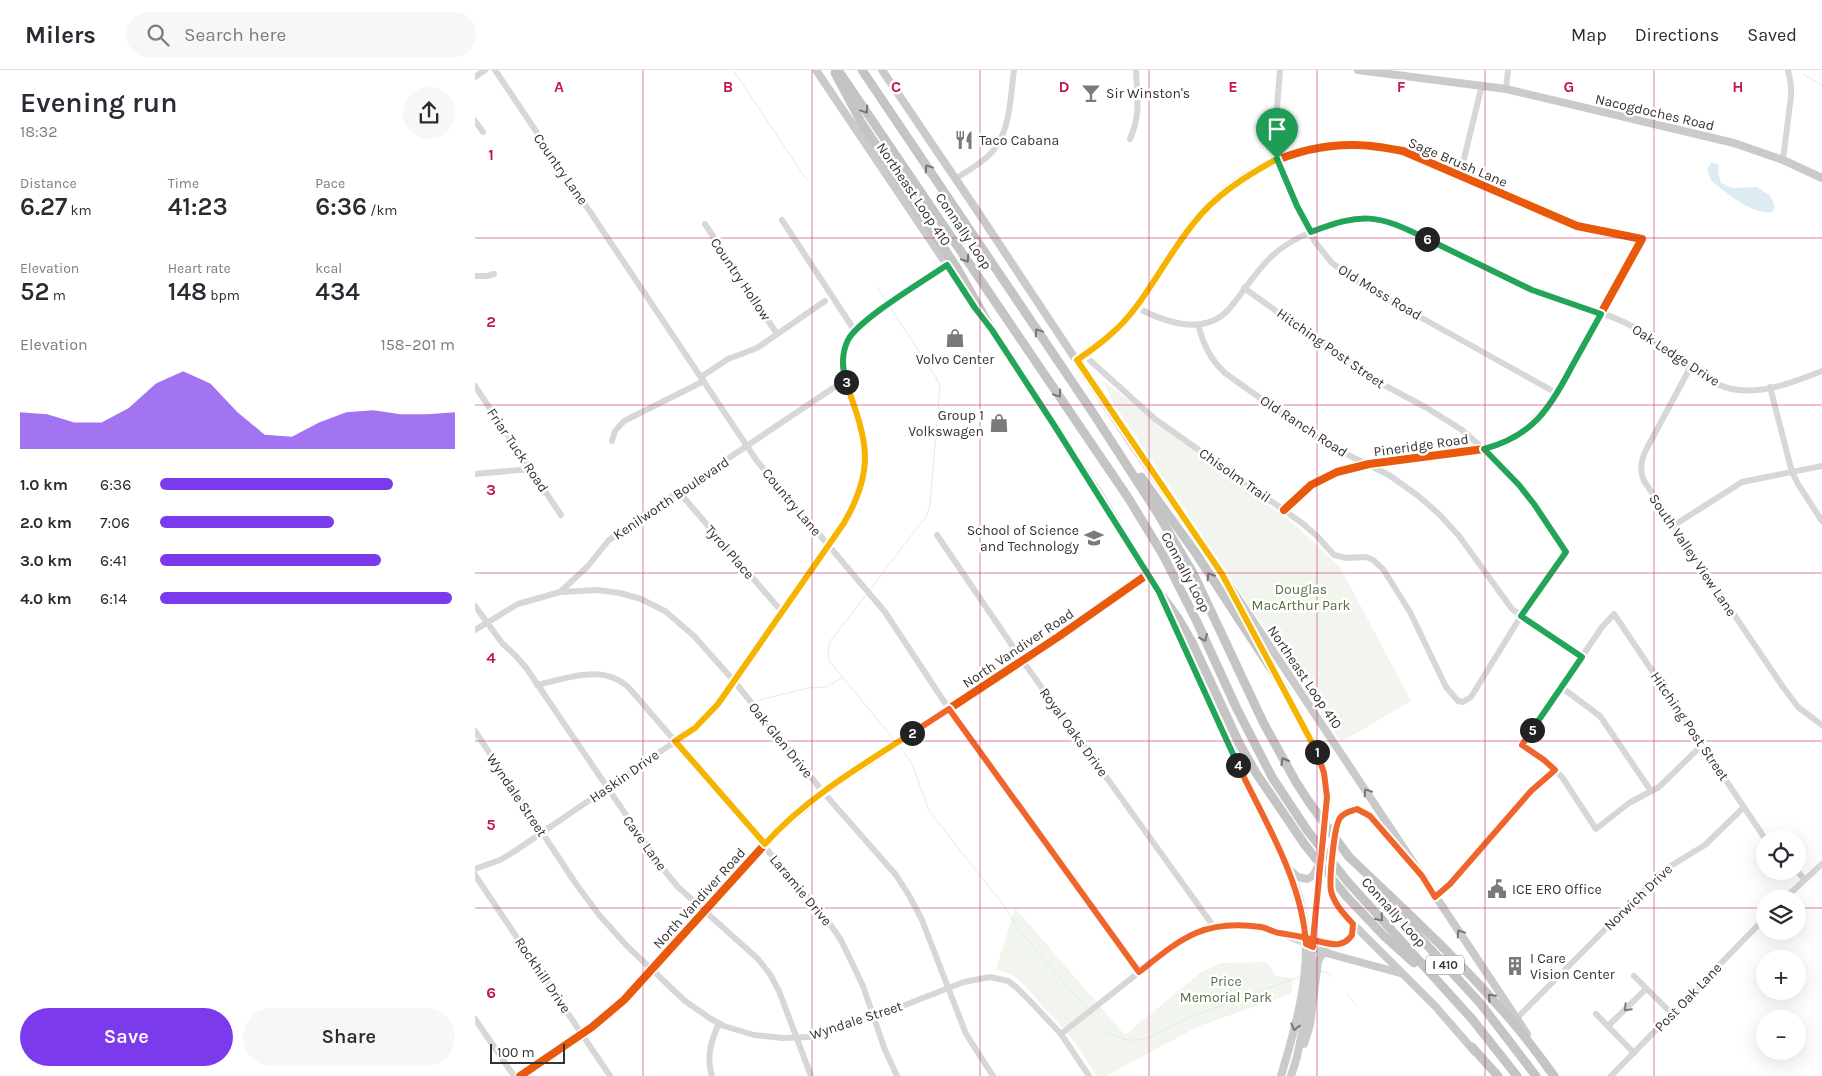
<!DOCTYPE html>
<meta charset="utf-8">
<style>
:root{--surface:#fff;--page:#f7f7f7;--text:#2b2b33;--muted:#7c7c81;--line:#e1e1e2;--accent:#7c3aed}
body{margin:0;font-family:Karla,sans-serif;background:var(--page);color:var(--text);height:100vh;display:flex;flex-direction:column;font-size:19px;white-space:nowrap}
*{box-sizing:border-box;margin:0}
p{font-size:16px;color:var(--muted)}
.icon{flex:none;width:28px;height:28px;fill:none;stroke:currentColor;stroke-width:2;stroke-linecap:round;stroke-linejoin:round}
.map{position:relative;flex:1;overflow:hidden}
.details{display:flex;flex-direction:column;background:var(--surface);width:475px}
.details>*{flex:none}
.tools{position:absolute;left:1281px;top:760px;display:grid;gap:10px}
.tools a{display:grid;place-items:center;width:50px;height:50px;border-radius:50%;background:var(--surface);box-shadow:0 5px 20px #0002;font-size:25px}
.scale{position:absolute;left:15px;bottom:12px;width:75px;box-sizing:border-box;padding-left:5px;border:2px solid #333;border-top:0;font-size:14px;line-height:18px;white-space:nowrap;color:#333;-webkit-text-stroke:4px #fff;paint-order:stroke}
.pin{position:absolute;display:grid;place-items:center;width:42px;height:42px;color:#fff;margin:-51px -21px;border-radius:50% 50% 50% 0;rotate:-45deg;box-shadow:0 0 5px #0007}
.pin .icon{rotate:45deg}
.km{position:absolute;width:25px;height:25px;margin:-12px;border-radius:50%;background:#222;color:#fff;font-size:14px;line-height:25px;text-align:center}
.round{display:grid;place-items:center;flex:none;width:52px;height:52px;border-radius:26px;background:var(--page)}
.overview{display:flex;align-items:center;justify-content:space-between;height:85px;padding:0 20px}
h1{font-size:28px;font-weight:600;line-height:38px}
.metrics{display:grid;grid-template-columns:repeat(3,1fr);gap:8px;height:85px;padding:5px 20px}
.metrics div{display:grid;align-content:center}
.metrics b{font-size:25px;font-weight:600}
.metrics small{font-size:14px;font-weight:400}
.metrics p{font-size:14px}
.chart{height:140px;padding:10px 20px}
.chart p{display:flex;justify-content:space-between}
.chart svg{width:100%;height:90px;margin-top:5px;fill:var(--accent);opacity:.7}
.button{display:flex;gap:10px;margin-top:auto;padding:10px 20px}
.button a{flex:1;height:58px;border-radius:30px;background:var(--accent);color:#fff;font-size:20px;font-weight:600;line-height:58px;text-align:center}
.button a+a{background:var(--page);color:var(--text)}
ul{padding:0 20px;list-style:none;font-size:16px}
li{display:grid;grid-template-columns:80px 60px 1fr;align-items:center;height:38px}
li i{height:12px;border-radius:6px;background:var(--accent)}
header{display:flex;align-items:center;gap:30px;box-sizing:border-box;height:70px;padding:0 25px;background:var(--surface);border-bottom:1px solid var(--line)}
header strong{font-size:24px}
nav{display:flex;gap:28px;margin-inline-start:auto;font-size:18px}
.search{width:350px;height:45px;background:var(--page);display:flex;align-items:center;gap:12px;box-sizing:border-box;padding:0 18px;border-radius:28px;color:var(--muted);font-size:19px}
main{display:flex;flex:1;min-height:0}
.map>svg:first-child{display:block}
.green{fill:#f1f5ed}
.water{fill:#ddebf3}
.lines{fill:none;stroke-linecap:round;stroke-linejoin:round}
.stream{stroke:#ddebf3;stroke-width:1}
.minor{stroke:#d7d7d7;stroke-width:6}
.major{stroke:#cacaca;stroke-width:8}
.highway{stroke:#c4c4c4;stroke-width:9}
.highway-bridge{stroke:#c4c4c4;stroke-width:9}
.cycleway-casing{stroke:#fff;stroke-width:11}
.cycleway{stroke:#e8590c;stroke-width:8}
.oneway{stroke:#747474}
.oneway2{stroke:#777}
.oneway3{stroke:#7d7d7d}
.split-1-casing{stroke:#fff;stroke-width:10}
.split-2-casing{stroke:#fff;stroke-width:10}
.split-3-casing{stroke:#fff;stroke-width:10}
.split-4-casing{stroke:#fff;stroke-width:10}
.split-5-casing{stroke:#fff;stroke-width:10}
.split-6-casing{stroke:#fff;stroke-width:10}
.split-7-casing{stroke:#fff;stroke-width:10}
.split-1{stroke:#f5b400;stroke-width:6}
.split-2{stroke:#f0652b;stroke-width:6}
.split-3{stroke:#f5b400;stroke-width:6}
.split-4{stroke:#22a559;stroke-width:6}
.split-5{stroke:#f0652b;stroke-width:6}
.split-6{stroke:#22a559;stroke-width:6}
.split-7{stroke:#22a559;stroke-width:6}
.grid{fill:none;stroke:#c2185b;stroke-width:1;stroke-opacity:0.55}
.labels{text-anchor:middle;stroke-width:5;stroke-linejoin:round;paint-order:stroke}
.shield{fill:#fff;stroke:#707070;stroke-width:1}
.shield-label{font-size:12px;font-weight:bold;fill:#333}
.poi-label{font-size:14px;fill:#333;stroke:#fff;text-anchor:start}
.street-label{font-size:14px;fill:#333;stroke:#fff}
.park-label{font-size:14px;fill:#56703f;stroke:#fff}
.grid-label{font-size:16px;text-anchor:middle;font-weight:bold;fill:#c2185b;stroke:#fff;stroke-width:5;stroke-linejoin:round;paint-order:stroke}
</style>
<header>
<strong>Milers</strong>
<div class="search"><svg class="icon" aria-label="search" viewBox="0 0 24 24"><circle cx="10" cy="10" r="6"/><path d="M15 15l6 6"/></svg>Search here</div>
<nav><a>Map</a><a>Directions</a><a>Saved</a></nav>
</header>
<main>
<section class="details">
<div class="overview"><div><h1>Evening run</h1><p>18:32</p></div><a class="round"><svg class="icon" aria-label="share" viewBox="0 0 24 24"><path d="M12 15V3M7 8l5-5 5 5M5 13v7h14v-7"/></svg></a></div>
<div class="metrics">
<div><p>Distance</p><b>6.27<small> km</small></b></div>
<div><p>Time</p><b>41:23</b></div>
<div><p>Pace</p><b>6:36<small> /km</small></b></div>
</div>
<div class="metrics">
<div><p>Elevation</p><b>52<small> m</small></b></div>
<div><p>Heart rate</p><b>148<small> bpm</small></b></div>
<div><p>kcal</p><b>434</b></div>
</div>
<div class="chart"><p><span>Elevation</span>158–201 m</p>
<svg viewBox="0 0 160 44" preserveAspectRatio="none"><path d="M0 44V26L10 27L20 31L30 31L40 24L50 12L60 6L70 12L80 26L90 37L100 38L110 31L120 26L130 25L140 27L150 27L160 26V44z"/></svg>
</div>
<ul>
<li><b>1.0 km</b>6:36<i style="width:79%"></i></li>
<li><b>2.0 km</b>7:06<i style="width:59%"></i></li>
<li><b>3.0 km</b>6:41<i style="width:75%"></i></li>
<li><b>4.0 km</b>6:14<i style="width:99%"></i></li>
</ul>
<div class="button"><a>Save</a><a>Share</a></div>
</section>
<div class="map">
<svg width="1347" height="1006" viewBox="0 0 1347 1006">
<rect width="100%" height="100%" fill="#fff"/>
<g class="green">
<polygon points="628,311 820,455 865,497 936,631 866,672 639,334"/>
<polygon points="540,838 650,965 725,903 745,893 791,892 801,906 818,908 816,924 724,956 631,1006 622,1006 599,971 551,917 538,905 521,899"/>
</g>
<path class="water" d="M1237,92L1244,95L1243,102L1246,113L1258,118L1282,117L1295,126L1300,136L1299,140L1297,142C1277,144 1256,126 1240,114L1236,110L1232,99Z"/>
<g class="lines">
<g class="stream">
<polyline points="258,0 332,110"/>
<polyline points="1328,4 1347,15"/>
<polyline points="402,217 413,233"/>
<polyline points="394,521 452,445 455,434 465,317 462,309 415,237"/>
<path d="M392,524L356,570C353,578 352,584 355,592L420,671"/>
<polyline points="284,630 333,618 351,617 367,608"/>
<polyline points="424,676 437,694 454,741 527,833 544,860 612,939"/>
<polyline points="846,901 851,902 857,906"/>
<polyline points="872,924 882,936"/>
<polyline points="616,944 633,962 642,967 653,970 666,970 678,966 712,948 824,907"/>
</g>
<g class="minor">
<polyline points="20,0 282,391 410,542 474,639 664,902"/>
<polyline points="805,0 800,63 802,89 807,103 840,172 857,193 886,214 1083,324"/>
<polyline points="0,7 10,0"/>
<polyline points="1031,19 1033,0"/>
<polyline points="0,51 8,62"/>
<path d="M655,69C666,45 662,26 661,0"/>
<polyline points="1308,90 1316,26 1316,15 1313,0"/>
<polyline points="985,105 1007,15"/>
<path d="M480,109C491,102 503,95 512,87C536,66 535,29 539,0"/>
<polyline points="307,150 380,261"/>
<polyline points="230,154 302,264"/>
<polyline points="0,206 12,206 19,204"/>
<path d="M661,237C689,252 729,267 754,239C768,223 778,205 793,190C810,172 833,162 856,155C876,149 894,146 914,151C929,156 944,165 959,173C992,189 1024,206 1057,220C1091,234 1130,240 1162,259C1194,277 1220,311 1257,319C1287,325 1319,312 1347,301"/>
<path d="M723,254C728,274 735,289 750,303L830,360L867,382L914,405L942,425L964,444L984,466L1037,539L1107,587"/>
<polyline points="609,285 680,349 827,453 842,466 859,485 871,488 891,487 898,490 908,499 935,542 971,617 983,631 988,632 996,627 1046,546 1091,481 1059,435 1044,415 1003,374 987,360 952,338 892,306 769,218"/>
<path d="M602,291C624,275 644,259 661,238C682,211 697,180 718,153C757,105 817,74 880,75C896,75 912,78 928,81L1102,156L1167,169L1077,332L1053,358L1029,373L1009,379L894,394L862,402L836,415L809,440"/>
<path d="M1215,298L1172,378C1166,390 1164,399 1169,411L1308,617L1323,637L1347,655"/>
<polyline points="226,307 253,289 282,278 350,231"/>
<polyline points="0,316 86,445"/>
<polyline points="1295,317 1317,402 1323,414 1347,451"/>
<polyline points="137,371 140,361 149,351 229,311"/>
<polyline points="0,404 56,399"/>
<polyline points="204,422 307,542"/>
<polyline points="1198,456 1267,412 1347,396"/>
<polyline points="462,465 547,590 739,857"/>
<polyline points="85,522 123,520 145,523 166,529 190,541 219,566 259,611 348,722 421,805 435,827 447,850 491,964 518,1006"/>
<polyline points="0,536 27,573 40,585 52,599 185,795 203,817 283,889 295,904 304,921 336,1006"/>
<polyline points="0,560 43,534 85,522 113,496 133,471 157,453 370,310"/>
<path d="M62,615C93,608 130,593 155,619L289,774L294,782L350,847L366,870L388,916L410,980L422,1006"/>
<polyline points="1086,617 1125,646 1176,721"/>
<polyline points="0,661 101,814 125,846 152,876 210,931 236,949 249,956 279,965 307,968 334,967 399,947 489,912 515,907 533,911 541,917 556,932 586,964 614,1006"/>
<polyline points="1227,675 1184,717 1154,733 1121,759 1087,707 1069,690 1047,675 1127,557 1139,544 1287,764 1290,769"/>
<path d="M0,799L25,790L40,781L220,658L243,634L369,453C383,429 392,405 390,377C387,340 350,295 379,261C389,250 403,242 416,234C435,221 454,208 472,195"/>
<polyline points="1322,801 1329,809"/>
<polyline points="0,805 135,1006"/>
<polyline points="960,827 975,814 1056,721 1080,700"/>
<polyline points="1309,829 1347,794"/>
<polyline points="812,863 831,868"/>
<polyline points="1159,906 1197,944"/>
<polyline points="1121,944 1159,983"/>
<polyline points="1042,948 1189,800 1230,775 1269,737"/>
<polyline points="0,949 39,1006"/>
<polyline points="1133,956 1171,919"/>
<path d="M586,964L701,873C728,857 761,849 791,859C805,863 818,869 831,874"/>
<polyline points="45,1006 117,957 149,930 300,763 348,722 583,567 673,504"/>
<path d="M237,1006C231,987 236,971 244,953"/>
<polyline points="1136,1006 1290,848"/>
</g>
<g class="major">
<polyline points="341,0 499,235"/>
<polyline points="407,0 501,139 656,373 747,504 1052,964"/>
<polyline points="883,0 1031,19 1259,73 1308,90 1347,108"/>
<path d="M515,256L625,425L684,522L821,817C825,830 829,844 830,858C835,908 820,959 806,1006"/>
<polyline points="774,555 787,577"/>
<polyline points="807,616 841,678 849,703 852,727 831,943 822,987 816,1006"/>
<polyline points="926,782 895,746 882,739 874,741 866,746 862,754 856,804 856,822 862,833 878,854 960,936 1000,982"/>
<polyline points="816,801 823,807 832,809 838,806 844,795"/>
<path d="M835,869C850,873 867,881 877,865L878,854"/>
<polyline points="834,875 855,884 925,903"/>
<polyline points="829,974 835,955 843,891 846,886 851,882"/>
</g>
<g class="highway">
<polyline points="363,0 654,429 688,485 722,552 762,639 797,707 832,760"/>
<polyline points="387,0 618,343 680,439 718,503 788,652 821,712 834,732"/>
<polyline points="360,3 386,52 482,198 517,260"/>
<polyline points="666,407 720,482 810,620"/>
<polyline points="684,522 703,548 717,572 764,673 781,703 830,775"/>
<path d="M874,787C929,839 985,891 1035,949C1051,967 1065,987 1079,1006"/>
<polyline points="872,811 997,949 1042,1006"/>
<polyline points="906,825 1005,933 1061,1006"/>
<polyline points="871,826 909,866 939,893"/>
<polyline points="997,977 1023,1006"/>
</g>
<g class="highway-bridge">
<polyline points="834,732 874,787"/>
<polyline points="832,760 872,811"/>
<polyline points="830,775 871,826"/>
</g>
<g class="cycleway-casing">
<g id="cycleway">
<path d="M602,291C624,275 644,259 661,238C682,211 697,180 718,153C757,105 817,74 880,75C896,75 912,78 928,81L1102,156L1167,169L1077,332L1053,358L1029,373L1009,379L894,394L862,402L836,415L809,440"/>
<polyline points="45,1006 117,957 149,930 300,763 348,722 583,567 673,504"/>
</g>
</g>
<use href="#cycleway" class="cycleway"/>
</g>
<defs><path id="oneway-chevron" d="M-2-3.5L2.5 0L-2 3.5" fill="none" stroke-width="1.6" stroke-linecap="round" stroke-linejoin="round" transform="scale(1.25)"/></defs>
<g class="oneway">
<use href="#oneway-chevron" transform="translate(390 40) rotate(56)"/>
<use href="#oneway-chevron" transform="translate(453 98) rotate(-124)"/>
<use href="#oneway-chevron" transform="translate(491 189) rotate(56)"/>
<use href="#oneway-chevron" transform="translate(563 262) rotate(-124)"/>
<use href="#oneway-chevron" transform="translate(583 324) rotate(56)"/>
<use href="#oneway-chevron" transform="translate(735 506) rotate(-122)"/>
<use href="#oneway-chevron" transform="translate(729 568) rotate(65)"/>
<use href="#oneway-chevron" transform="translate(809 691) rotate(-120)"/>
<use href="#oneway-chevron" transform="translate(905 848) rotate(49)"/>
<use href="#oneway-chevron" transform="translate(1016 927) rotate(-133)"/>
</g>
<g class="oneway2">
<use href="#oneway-chevron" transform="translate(892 722) rotate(-123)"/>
<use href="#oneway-chevron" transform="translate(985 863) rotate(-124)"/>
<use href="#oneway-chevron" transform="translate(820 957) rotate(104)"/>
</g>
<use class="oneway3" href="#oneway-chevron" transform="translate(1152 938) rotate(135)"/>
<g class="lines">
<g class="split-1-casing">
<path id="split-1" d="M802,89C771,106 740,125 718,154C697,180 681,210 661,237C645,259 624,275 602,290L747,504L842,682"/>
</g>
<g class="split-2-casing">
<path id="split-2" d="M437,663L474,639L664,902C707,868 728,849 786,857C792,858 798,862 804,863C816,865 827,866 838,870L852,727L849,703L842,682"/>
</g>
<g class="split-3-casing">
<path id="split-3" d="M371,312C391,370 402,396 369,453L243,634L220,658L200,671L290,774C331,728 386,696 437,663"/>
</g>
<g class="split-4-casing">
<path id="split-4" d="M371,312C367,298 366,284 373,270C384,249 450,210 472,195L500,238L517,260L579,355L684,522L763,695"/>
</g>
<g class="split-5-casing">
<path id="split-5" d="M763,695C790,752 827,810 831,874L838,877V870C853,873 867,880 877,865L878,854C870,845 859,834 856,821C854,811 859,756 865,748C869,742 876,741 882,739L895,746L947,806L960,827L975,814L1056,721L1080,700L1069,690L1047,675L1057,660"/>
</g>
<g class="split-6-casing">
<path id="split-6" d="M952,169L1057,220L1126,244C1116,262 1106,280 1096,298C1074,340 1057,366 1009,379L1044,415L1059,434L1091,482L1046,546L1107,587L1057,660"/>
</g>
<g class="split-7-casing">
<path id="split-7" d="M802,89L822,136L836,162C888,142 902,144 952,169"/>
</g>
<use href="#split-1" class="split-1"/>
<use href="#split-2" class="split-2"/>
<use href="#split-3" class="split-3"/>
<use href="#split-4" class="split-4"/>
<use href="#split-5" class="split-5"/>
<use href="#split-6" class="split-6"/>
<use href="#split-7" class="split-7"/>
</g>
<path class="grid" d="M168,0V1006M337,0V1006M505,0V1006M674,0V1006M842,0V1006M1010,0V1006M1179,0V1006M0,168H1347M0,335H1347M0,503H1347M0,671H1347M0,838H1290M1322,838H1347"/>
<defs>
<g id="bar-bare" transform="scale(1.5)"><path d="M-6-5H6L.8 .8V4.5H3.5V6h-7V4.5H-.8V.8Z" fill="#7a7a7a" stroke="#fff" stroke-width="2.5" paint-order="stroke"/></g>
<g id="restaurant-bare" transform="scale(1.5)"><path d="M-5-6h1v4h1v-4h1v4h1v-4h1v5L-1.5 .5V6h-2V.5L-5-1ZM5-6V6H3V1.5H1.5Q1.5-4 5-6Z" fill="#7a7a7a" stroke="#fff" stroke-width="2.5" paint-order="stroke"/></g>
<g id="shop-bare" transform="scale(1.5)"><path d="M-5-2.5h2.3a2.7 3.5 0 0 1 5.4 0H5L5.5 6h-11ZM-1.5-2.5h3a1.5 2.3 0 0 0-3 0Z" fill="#7a7a7a" stroke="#fff" stroke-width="2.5" paint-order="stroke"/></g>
<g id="school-bare" transform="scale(1.5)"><path d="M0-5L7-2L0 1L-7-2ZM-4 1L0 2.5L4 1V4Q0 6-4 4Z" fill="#7a7a7a" stroke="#fff" stroke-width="2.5" paint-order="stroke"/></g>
<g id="civic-bare" transform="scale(1.5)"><path d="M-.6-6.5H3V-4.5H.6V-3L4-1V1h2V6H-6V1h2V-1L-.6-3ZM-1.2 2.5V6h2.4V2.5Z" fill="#7a7a7a" stroke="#fff" stroke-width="2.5" paint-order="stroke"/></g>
<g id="building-bare" transform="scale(1.5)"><path d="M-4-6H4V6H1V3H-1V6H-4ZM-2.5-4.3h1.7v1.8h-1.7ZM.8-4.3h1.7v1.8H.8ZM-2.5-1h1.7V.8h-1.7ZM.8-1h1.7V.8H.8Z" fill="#7a7a7a" stroke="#fff" stroke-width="2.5" paint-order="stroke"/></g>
</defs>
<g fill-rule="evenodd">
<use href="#bar-bare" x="616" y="23"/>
<use href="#restaurant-bare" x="489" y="70"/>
<use href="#shop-bare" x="480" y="268"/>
<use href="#shop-bare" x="524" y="353"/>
<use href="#school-bare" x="619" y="468"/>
<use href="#civic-bare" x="1022" y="819"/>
<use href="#building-bare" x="1040" y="896"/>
</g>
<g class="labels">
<rect class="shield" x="951" y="885.5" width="38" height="19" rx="4"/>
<g class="shield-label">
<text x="970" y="899">I 410</text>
</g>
<g class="poi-label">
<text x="631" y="28">Sir Winston's</text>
<text x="504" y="75">Taco Cabana</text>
<text x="480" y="294" text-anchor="middle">Volvo Center</text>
<text x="509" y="350" text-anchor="end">Group 1<tspan x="509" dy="16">Volkswagen</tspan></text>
<text x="604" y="465" text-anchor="end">School of Science<tspan x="604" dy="16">and Technology</tspan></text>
<text x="1037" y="824">ICE ERO Office</text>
<text x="1055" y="893">I Care<tspan x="1055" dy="16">Vision Center</tspan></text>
</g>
<g class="street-label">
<text transform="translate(1180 42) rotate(13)" y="5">Nacogdoches Road</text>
<text transform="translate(983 92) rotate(23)" y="5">Sage Brush Lane</text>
<text transform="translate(86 99) rotate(55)" y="5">Country Lane</text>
<text transform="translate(439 124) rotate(56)" y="5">Northeast Loop 410</text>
<text transform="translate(489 161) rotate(56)" y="5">Connally Loop</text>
<text transform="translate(266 209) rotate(56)" y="5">Country Hollow</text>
<text transform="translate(905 222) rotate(31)" y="5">Old Moss Road</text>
<text transform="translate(856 278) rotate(35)" y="5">Hitching Post Street</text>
<text transform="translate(1201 285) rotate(33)" y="5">Oak Ledge Drive</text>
<text transform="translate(829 356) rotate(33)" y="5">Old Ranch Road</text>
<text transform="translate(946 375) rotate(-8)" y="5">Pineridge Road</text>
<text transform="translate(43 380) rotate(56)" y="5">Friar Tuck Road</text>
<text transform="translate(760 405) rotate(35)" y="5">Chisolm Trail</text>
<text transform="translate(196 428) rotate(-34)" y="5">Kenilworth Boulevard</text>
<text transform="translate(317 432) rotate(50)" y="5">Country Lane</text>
<text transform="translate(255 482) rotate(49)" y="5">Tyrol Place</text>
<text transform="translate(1218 485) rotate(56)" y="5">South Valley View Lane</text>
<text transform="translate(711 502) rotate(62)" y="5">Connally Loop</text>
<text transform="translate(543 578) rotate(-34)" y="5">North Vandiver Road</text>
<text transform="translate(830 607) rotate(56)" y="5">Northeast Loop 410</text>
<text transform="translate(1215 656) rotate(56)" y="5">Hitching Post Street</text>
<text transform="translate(599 662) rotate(54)" y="5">Royal Oaks Drive</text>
<text transform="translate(306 670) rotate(51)" y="5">Oak Glen Drive</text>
<text transform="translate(149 706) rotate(-35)" y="5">Haskin Drive</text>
<text transform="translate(42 725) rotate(56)" y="5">Wyndale Street</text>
<text transform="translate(170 773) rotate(54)" y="5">Cave Lane</text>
<text transform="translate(326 820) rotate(50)" y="5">Laramie Drive</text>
<text transform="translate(1163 827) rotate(-44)" y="5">Norwich Drive</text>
<text transform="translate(224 828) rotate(-48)" y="5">North Vandiver Road</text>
<text transform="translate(919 842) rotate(48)" y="5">Connally Loop</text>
<text transform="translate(68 905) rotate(56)" y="5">Rockhill Drive</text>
<text transform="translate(1213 927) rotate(-46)" y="5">Post Oak Lane</text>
<text transform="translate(381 950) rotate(-18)" y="5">Wyndale Street</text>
</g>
<g class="park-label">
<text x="826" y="524">Douglas<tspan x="826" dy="16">MacArthur Park</tspan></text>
<text x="751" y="916">Price<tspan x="751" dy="16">Memorial Park</tspan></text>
</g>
</g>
<g class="grid-label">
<text x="84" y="22">A</text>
<text x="253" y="22">B</text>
<text x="421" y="22">C</text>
<text x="589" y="22">D</text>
<text x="758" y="22">E</text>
<text x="926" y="22">F</text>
<text x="1094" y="22">G</text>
<text x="1263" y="22">H</text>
<text x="16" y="90">1</text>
<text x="16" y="257">2</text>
<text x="16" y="425">3</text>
<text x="16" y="593">4</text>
<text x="16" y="760">5</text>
<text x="16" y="928">6</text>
</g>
</svg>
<div class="tools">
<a><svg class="icon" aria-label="locate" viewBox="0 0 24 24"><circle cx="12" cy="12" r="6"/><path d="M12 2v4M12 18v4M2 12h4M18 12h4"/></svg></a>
<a><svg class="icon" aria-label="layers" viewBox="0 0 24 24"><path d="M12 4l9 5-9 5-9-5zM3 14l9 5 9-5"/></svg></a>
<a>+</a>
<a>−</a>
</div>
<div class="scale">100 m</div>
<div class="pin" style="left:802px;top:89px;background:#1e9e55"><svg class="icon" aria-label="arrive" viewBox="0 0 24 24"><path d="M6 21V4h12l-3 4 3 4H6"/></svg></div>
<b class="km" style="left:842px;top:682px">1</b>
<b class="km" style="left:437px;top:663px">2</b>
<b class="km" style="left:371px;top:312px">3</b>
<b class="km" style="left:763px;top:695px">4</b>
<b class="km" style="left:1057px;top:660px">5</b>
<b class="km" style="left:952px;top:169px">6</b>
</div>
</main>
